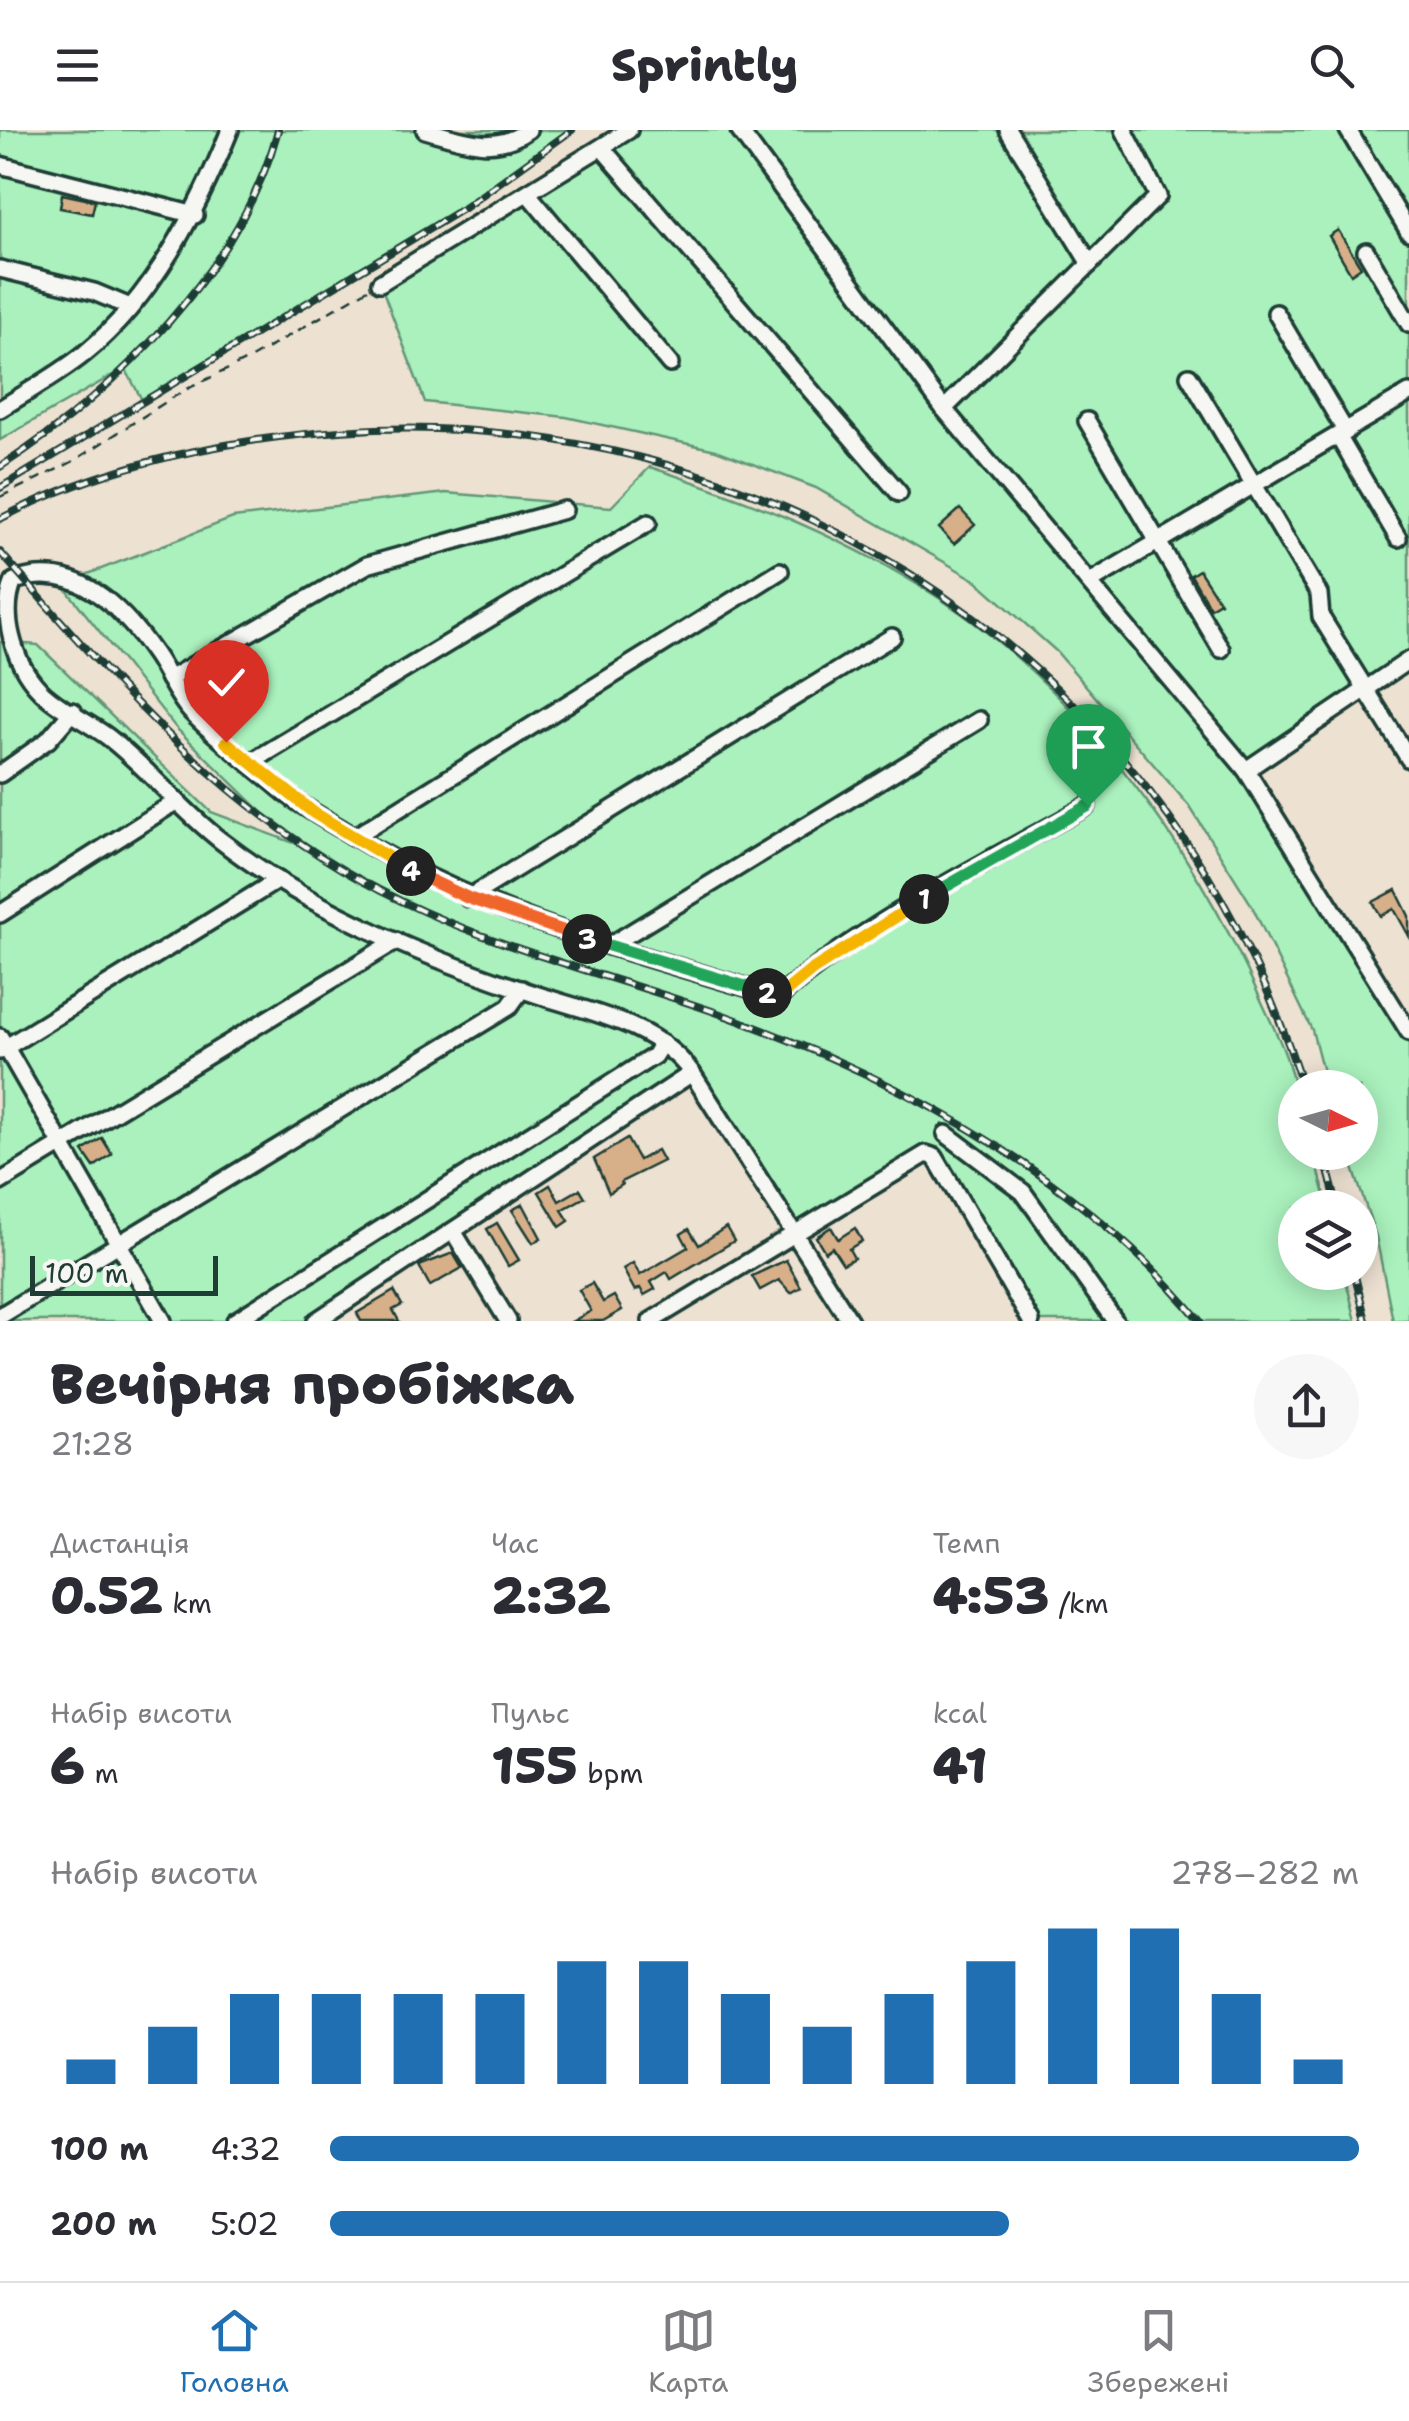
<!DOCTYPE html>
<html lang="uk">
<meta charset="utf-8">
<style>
:root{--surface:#fff;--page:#f7f7f7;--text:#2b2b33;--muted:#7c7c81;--line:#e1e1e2;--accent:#1f6fb2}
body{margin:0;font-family:"Shantell Sans",sans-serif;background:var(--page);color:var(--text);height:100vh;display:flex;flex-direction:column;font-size:38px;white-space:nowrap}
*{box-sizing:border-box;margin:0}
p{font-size:32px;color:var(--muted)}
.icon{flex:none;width:55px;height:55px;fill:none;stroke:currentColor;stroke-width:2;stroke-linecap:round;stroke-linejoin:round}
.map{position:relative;height:1191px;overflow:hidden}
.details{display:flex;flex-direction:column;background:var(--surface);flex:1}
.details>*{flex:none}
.needle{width:65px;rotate:95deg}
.tools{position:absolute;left:1278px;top:940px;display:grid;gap:20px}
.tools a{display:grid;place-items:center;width:100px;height:100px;border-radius:50%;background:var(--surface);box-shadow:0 5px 25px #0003;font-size:50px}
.scale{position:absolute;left:30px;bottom:25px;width:188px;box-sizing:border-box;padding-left:10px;border:5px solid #1f3d34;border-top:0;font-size:28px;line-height:35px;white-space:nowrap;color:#1f3d34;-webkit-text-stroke:8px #f6f6f2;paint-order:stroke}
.pin{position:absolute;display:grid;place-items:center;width:85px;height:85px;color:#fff;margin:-102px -42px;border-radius:50% 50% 50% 0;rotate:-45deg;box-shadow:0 0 10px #0007}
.pin .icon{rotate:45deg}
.km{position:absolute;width:50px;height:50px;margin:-25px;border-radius:50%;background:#222;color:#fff;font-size:28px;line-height:50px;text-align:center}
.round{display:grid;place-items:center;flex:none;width:105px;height:105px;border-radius:52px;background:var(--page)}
.summary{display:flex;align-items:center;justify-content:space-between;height:170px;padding:0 50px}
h1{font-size:55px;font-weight:800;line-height:75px}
.figures{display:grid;grid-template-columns:repeat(3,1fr);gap:15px;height:170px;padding:10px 50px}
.figures div{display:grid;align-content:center}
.figures b{font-size:50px;font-weight:800}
.figures small{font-size:28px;font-weight:400}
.figures p{font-size:28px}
.chart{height:280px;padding:20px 50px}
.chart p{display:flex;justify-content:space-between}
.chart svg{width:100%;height:180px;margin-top:10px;stroke:var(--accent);stroke-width:6}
ul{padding:0 50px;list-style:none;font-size:32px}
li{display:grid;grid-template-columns:160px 120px 1fr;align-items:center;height:75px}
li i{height:25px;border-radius:12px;background:var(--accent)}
header{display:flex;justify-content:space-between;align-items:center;height:130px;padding:0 50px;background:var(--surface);font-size:45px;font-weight:800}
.tab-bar{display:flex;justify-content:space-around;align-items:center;height:140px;border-top:2px solid var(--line);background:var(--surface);font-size:28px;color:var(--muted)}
.tab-bar a{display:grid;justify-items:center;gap:5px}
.tab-bar .current{color:var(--accent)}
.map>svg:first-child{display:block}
.green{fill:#aaf1bd;stroke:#649778;stroke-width:2.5}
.building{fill:#d7b089;stroke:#1f3d34;stroke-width:2.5}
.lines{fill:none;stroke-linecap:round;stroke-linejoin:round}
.minor-casing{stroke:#1f3d34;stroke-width:22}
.path{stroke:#1f3d34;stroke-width:2.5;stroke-dasharray:10 8;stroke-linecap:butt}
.minor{stroke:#f6f6f2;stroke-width:15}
.rail-casing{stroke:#1f3d34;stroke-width:8}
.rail{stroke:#f6f6f2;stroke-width:4;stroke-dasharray:11;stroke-linecap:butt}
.split-1-casing{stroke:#fff;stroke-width:20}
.split-2-casing{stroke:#fff;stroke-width:20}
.split-3-casing{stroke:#fff;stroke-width:20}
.split-4-casing{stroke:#fff;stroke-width:20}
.split-5-casing{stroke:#fff;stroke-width:20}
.split-1{stroke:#22a559;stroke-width:12}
.split-2{stroke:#f5b400;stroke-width:12}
.split-3{stroke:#22a559;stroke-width:12}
.split-4{stroke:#f0652b;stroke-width:12}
.split-5{stroke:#f5b400;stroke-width:12}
</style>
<header><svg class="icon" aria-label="menu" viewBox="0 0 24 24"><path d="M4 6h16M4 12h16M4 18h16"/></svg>Sprintly<svg class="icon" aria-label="search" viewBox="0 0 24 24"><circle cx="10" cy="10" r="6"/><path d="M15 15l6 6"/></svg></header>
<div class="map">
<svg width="1409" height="1191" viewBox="0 0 1409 1191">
<rect width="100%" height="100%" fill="#ede1d2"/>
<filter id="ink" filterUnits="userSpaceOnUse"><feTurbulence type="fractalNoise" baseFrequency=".01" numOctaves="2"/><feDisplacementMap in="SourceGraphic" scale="20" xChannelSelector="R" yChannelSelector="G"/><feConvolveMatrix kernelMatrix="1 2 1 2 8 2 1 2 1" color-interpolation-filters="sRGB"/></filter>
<g filter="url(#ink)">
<g class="green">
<polygon points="0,0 572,0 464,78 142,270 125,238 0,310"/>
<polygon points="629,0 1409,0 1409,529 1246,640 1409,902 1409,1191 1393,1191 1376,1106 1348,1023 1360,1022 1360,958 1327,957 1312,900 1251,774 1190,677 1056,521 977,451 816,358 716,320 566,287 425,272 380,153"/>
<path d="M650,337C750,370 849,409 939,468C1082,562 1192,715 1261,870C1274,899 1291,930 1295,962C1297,981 1295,1003 1295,1022L1314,1023L1328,1077L1295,1078V1142L1344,1143L1356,1191H1031L926,1024L798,1104L692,943L316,1191H0V512L38,515L211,682L294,713L176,598L62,454L233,388L446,363L611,377Z"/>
</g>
<g class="building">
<polygon points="62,64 95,71 92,84 60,78"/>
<polygon points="1338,100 1361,137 1351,144 1329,106"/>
<polygon points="960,379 975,395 954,414 939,398"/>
<polygon points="1199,440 1220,472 1210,478 1191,445"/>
<polygon points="1396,760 1409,786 1409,806 1394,779 1381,786 1373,772"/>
<polygon points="102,1008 112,1024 94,1037 83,1021"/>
<polygon points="627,1009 639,1030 657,1020 663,1031 621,1052 622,1055 609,1063 594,1029"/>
<polygon points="550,1055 559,1071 580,1059 585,1067 562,1080 569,1091 560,1097 539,1062"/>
<polygon points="523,1074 541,1108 533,1113 512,1080"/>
<polygon points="497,1093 519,1130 508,1136 487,1099"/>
<polygon points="726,1097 734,1111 671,1149 667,1142 651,1152 655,1159 644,1165 640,1158 635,1161 623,1139 633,1133 640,1145 688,1117 681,1104 689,1099 699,1115"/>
<polygon points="831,1097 838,1109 855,1098 862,1111 849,1119 854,1128 843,1134 832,1117 825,1122 816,1107"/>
<polygon points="453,1123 462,1138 430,1156 419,1136"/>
<polygon points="786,1130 801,1157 791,1163 779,1150 760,1160 752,1146"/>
<polygon points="592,1153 603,1172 614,1166 622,1180 603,1191 573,1191 591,1181 579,1160"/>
<polygon points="394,1161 402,1175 393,1180 399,1191 361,1191 357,1183"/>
</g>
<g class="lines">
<g class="minor-casing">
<g id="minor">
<path d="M425,0C462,10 494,25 528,0"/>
<polyline points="739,0 944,279 1246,640 1409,902"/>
<polyline points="1008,0 1090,134"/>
<polyline points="1348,0 1409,102"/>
<polyline points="602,18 899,363"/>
<polyline points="0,35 195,85"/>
<polyline points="529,65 670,234"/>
<polyline points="1366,121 1409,194"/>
<polyline points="0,139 94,162 130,177"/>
<polyline points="380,153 629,0"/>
<polyline points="1276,183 1346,302"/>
<polyline points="1189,246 1319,464 1321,487 1409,629"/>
<path d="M0,279C28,261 58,245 84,224C154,167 197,81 230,0"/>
<polyline points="944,279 1158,66 1124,0"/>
<polyline points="1087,291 1221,519"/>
<polyline points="1338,306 1398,408"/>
<polyline points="1090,452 1409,263"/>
<polyline points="169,549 367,435 564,380"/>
<polyline points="253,631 648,393"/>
<polyline points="1246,640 1409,530"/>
<polyline points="0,644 48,610 73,581"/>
<polyline points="354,707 780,441"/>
<polyline points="468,768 892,507"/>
<polyline points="0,784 177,671"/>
<polyline points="609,816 979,590"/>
<polyline points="0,907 163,1191"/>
<polyline points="0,921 278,750"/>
<path d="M692,943C659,897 599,884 547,868C433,831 315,784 220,710C180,679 148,638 108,607C88,592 54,576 39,559C13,532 0,483 14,451C76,430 122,477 155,525C168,544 176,566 192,583C219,611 254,636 284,662C306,680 331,692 355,707C486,786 633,823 779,867C871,789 983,734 1087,676"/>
<polyline points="946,1004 1023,1062 1115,1191"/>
<polyline points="0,1052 396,811"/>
<polyline points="453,1101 508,1191"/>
<polyline points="0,1186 509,877 522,859"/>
<polyline points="235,1191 654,926 662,913"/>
<polyline points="316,1191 692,943 850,1191"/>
<polyline points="651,1191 926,1024 935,1027 1031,1191"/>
</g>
</g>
<polyline class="path" points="0,367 72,332 183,261 253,227 368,159"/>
<use href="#minor" class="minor"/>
<g class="rail-casing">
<g id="rail">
<path d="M0,337C116,262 241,138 278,0"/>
<polyline points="0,358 464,78 572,0"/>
<path d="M0,389C84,344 185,319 279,307C734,246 1167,517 1303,958"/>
<path d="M0,422C121,560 232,690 401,771C502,820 609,845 715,882C895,946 1076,1042 1200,1191"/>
<polyline points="1323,1022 1338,1078"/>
<polyline points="1354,1142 1366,1191"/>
</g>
</g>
<use href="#rail" class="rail"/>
</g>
</g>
<g class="lines" filter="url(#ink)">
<g class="split-1-casing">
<polyline id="split-1" points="924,769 1088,676"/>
</g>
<g class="split-2-casing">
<polyline id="split-2" points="767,863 779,867 812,840 924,769"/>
</g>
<g class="split-3-casing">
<polyline id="split-3" points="587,809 767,863"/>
</g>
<g class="split-4-casing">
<polyline id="split-4" points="411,741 468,768 587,809"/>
</g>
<g class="split-5-casing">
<polyline id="split-5" points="226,612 314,683 411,741"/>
</g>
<use href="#split-1" class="split-1"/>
<use href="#split-2" class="split-2"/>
<use href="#split-3" class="split-3"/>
<use href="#split-4" class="split-4"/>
<use href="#split-5" class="split-5"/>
</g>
</svg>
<div class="tools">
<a><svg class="needle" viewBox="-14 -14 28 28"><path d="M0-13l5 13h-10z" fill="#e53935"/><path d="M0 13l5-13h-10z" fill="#7c7c81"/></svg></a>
<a><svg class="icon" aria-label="layers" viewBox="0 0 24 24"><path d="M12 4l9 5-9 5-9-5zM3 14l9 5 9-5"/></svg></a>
</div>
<div class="scale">100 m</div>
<div class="pin" style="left:1088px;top:676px;background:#1e9e55"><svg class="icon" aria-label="arrive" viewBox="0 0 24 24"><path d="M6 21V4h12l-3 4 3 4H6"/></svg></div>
<div class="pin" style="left:226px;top:612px;background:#d93025"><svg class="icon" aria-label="check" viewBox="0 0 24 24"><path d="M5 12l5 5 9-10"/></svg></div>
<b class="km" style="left:924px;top:769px">1</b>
<b class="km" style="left:767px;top:863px">2</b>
<b class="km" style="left:587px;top:809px">3</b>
<b class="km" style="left:411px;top:741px">4</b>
</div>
<section class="details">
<div class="summary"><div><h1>Вечірня пробіжка</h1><p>21:28</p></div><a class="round"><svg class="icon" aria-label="share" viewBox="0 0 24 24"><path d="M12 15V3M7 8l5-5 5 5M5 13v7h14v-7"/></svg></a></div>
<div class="figures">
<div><p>Дистанція</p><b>0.52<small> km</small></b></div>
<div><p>Час</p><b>2:32</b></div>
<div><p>Темп</p><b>4:53<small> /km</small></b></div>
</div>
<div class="figures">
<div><p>Набір висоти</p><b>6<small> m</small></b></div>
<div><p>Пульс</p><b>155<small> bpm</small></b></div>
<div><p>kcal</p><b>41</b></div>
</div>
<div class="chart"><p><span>Набір висоти</span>278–282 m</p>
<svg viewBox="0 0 160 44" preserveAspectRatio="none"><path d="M5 44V38M15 44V30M25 44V22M35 44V22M45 44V22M55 44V22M65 44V14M75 44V14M85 44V22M95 44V30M105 44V22M115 44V14M125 44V6M135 44V6M145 44V22M155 44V38"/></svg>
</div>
<ul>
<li><b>100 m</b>4:32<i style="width:100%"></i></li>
<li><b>200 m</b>5:02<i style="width:66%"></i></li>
</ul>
</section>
<nav class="tab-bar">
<a class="current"><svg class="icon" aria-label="home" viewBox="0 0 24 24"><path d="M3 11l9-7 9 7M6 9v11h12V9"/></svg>Головна</a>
<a><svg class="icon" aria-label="map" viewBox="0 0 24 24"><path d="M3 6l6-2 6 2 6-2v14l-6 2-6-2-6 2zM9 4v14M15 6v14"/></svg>Карта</a>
<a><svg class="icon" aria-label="saved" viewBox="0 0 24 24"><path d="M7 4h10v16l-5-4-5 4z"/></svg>Збережені</a>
</nav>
